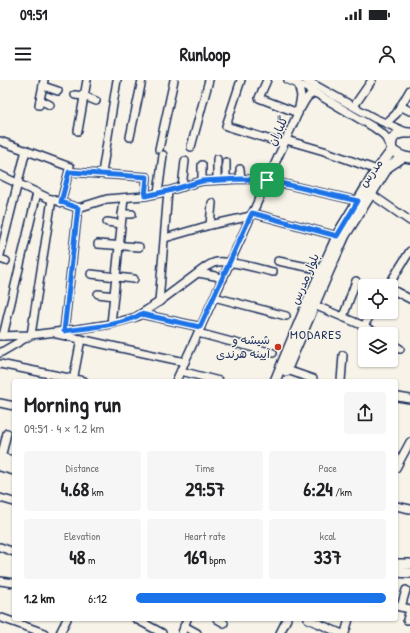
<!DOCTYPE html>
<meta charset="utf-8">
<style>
:root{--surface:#fff;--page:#f6f6f6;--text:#202124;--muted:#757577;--accent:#1a73e8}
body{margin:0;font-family:"Patrick Hand","Playpen Sans Arabic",sans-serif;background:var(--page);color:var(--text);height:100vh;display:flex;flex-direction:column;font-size:15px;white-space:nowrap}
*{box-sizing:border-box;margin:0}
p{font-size:13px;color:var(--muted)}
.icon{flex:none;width:22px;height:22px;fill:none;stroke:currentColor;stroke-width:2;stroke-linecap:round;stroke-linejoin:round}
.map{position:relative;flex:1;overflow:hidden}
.panel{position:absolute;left:12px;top:299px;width:386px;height:242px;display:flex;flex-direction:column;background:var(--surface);border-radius:4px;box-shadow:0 1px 3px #0004}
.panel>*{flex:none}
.buttons{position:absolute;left:358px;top:199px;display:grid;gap:8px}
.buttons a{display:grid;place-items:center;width:40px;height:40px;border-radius:4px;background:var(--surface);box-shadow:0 1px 3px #0004;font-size:20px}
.pin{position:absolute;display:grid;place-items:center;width:34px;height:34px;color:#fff;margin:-17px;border-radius:8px;box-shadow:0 2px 6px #0006}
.round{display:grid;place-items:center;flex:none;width:42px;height:42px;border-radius:4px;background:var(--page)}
.headline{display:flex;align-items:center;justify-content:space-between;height:68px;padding:0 12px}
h1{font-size:22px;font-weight:700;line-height:30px}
.stats{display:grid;grid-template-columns:repeat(3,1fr);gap:6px;height:68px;padding:4px 12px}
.stats div{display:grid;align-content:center;border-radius:4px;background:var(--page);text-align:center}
.stats b{font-size:20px;font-weight:700}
.stats small{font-size:11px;font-weight:400}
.stats p{font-size:11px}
ul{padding:0 12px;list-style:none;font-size:13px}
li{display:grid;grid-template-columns:64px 48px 1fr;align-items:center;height:30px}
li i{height:10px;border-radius:5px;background:var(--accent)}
.status{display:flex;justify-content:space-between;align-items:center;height:28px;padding:0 20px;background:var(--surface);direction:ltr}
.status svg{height:11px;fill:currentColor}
header{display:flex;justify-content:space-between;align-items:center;height:52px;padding:0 12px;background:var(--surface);font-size:18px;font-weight:700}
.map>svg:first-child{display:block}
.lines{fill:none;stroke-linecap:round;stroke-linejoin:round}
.minor-casing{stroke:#1b2f5e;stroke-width:10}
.major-casing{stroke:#1b2f5e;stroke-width:12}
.minor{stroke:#f7f3e8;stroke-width:7}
.major{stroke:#f7f3e8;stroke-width:9}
.route-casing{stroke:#fff;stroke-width:8}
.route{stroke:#1a73e8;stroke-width:5}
.poi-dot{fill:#c8321e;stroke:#f7f3e8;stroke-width:1.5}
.labels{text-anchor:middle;stroke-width:3;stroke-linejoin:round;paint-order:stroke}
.street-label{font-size:12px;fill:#1b2f5e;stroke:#f7f3e8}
.poi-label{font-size:12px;fill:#1b2f5e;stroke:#f7f3e8;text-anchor:end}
.neighbourhood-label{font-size:13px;letter-spacing:1px;fill:#1b2f5e;stroke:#f7f3e8}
</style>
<div class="status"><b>09:51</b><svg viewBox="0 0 49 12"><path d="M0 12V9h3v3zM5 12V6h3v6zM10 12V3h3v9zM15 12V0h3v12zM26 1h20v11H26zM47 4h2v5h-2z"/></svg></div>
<header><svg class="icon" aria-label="menu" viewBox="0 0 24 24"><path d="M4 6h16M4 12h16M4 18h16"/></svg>Runloop<svg class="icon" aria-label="person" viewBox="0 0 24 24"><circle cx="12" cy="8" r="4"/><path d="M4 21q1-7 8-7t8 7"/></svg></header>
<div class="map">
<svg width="410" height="553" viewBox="0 0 410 553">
<rect width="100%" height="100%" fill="#f7f3e8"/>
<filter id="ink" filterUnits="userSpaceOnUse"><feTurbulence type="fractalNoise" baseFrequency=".025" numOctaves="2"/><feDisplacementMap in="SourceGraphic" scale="8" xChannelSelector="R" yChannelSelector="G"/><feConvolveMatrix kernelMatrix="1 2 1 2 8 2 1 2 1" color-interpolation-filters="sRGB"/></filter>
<g filter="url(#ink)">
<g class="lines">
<g class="minor-casing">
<g id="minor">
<polyline points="241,0 226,46 284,64"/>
<polyline points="267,0 259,18 298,33"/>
<polyline points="288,0 307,8 373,47 384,55 391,68"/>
<polyline points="306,0 374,38 408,53"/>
<polyline points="43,6 58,11"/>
<polyline points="75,15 84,16 96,21"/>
<polyline points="40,20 50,25"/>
<polyline points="39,25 44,0"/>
<polyline points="354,26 372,0"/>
<polyline points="400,26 410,31"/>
<path d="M301,28C305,21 307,15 315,13"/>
<polyline points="386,43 396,34 410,10"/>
<polyline points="78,51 87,0"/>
<polyline points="130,57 142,0"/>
<polyline points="286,60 324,71 377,90"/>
<polyline points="0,61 70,87 61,122"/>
<polyline points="191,67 209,0"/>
<polyline points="159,69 174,0"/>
<polyline points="217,79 217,100"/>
<polyline points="226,82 226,100"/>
<polyline points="240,89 241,99"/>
<polyline points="69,92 147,97 145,116"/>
<polyline points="102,93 117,0"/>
<polyline points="0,95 48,118 78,128 107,119 145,116 168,111 202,101 241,99 267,100 358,121"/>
<polyline points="202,101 202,85"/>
<polyline points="182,107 185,81"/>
<polyline points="158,113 163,75"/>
<polyline points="371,114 410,141"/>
<polyline points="252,133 337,156"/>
<polyline points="122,134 132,134"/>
<polyline points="107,142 121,144"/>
<polyline points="210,145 212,123"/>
<polyline points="165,158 210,145 251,136"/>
<polyline points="98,164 139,167"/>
<polyline points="0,175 26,70"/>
<polyline points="0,179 6,181"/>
<polyline points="278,181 322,190"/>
<polyline points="198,193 215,196 223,199"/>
<polyline points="91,194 134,199"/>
<polyline points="388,206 410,171"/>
<polyline points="391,209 410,219"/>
<polyline points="98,214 114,216"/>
<polyline points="214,217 286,236"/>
<polyline points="159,222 168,111"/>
<polyline points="314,225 364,246 377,254"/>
<polyline points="141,234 201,247"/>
<polyline points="343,237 356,201"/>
<polyline points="111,244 124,118"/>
<polyline points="364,246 372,232"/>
<polyline points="64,251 78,128"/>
<polyline points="198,253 273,273"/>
<polyline points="57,254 185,282"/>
<path d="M0,256L31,255L64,251L111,244L136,237L159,222L203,189C207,186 212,183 217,182C230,180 259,189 273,192"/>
<polyline points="3,256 37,113"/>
<polyline points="391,263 400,269"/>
<polyline points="0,273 31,255 52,119"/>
<polyline points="0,284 84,301"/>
<polyline points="287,290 313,299"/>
<polyline points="181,291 219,301"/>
<polyline points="73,301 81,259"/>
<polyline points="176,301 298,33 301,16 298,4"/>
<polyline points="341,301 343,275"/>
<polyline points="398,317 410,319"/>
<polyline points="0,323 14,326"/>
<polyline points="1,378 7,353"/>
<polyline points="396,388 410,362"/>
<polyline points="0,418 14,422"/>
<polyline points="396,426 410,429"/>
<polyline points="0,467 14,472"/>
<polyline points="0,501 14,503"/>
<polyline points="396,526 410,529"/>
<polyline points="401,527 406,510"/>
<polyline points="2,538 44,553"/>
<polyline points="136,539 162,553"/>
<polyline points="217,539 224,543"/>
<polyline points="308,539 340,553"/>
<polyline points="407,540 410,530"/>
<polyline points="184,546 197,553"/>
<polyline points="60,553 67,539"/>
<polyline points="182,553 187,539"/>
<polyline points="280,553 287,539"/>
<polyline points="345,553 349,539"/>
</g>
</g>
<g class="major-casing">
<g id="major">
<path d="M410,53C398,52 389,56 392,70C398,75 402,77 410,78"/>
<polyline points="286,291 328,193 345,155 388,87 403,77"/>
<polyline points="275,301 311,214 339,152 375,93 392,70"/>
<polyline points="0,378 14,381"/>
<polyline points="0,386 14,390"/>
<polyline points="396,484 410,484"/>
<polyline points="396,492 410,493"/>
</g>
</g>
<use href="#minor" class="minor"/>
<use href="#major" class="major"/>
</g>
</g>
<g class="lines" filter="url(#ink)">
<g class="route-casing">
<path id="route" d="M69,92L147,97L145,116L168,111L202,101L241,99L267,100L358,121L337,156L252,133L200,247L141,234C125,245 85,248 64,251L78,128L61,122Z"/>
</g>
<use href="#route" class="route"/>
</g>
<circle class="poi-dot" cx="278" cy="267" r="4"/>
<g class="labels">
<g class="street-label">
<text transform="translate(278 51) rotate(-65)" y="4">گلباران</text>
<text transform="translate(371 93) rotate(-54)" y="4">مدرس</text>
<text transform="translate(305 199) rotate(-67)" y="4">بلوار مدرس</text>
</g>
<g class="poi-label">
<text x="270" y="264">شیشه و<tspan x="270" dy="14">آیینه هرندی</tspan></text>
</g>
<g class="neighbourhood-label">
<text x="316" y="259">MODARES</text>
</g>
</g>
</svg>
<div class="buttons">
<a><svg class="icon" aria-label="locate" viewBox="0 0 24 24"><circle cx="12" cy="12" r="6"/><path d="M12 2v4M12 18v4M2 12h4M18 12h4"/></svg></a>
<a><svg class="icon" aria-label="layers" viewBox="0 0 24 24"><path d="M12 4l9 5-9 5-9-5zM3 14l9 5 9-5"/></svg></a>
</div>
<div class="pin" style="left:267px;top:100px;background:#1e9e55"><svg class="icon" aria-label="arrive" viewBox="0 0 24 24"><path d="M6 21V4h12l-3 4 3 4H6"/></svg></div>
<section class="panel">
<div class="headline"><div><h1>Morning run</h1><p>09:51 · 4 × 1.2 km</p></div><a class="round"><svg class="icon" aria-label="share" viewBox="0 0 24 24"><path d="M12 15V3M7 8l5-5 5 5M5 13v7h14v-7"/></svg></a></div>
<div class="stats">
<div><p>Distance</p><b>4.68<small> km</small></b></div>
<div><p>Time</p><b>29:57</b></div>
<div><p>Pace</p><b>6:24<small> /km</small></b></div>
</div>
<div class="stats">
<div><p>Elevation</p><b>48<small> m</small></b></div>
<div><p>Heart rate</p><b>169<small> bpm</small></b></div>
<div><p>kcal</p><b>337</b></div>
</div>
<ul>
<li><b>1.2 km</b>6:12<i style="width:100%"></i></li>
</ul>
</section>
</div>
